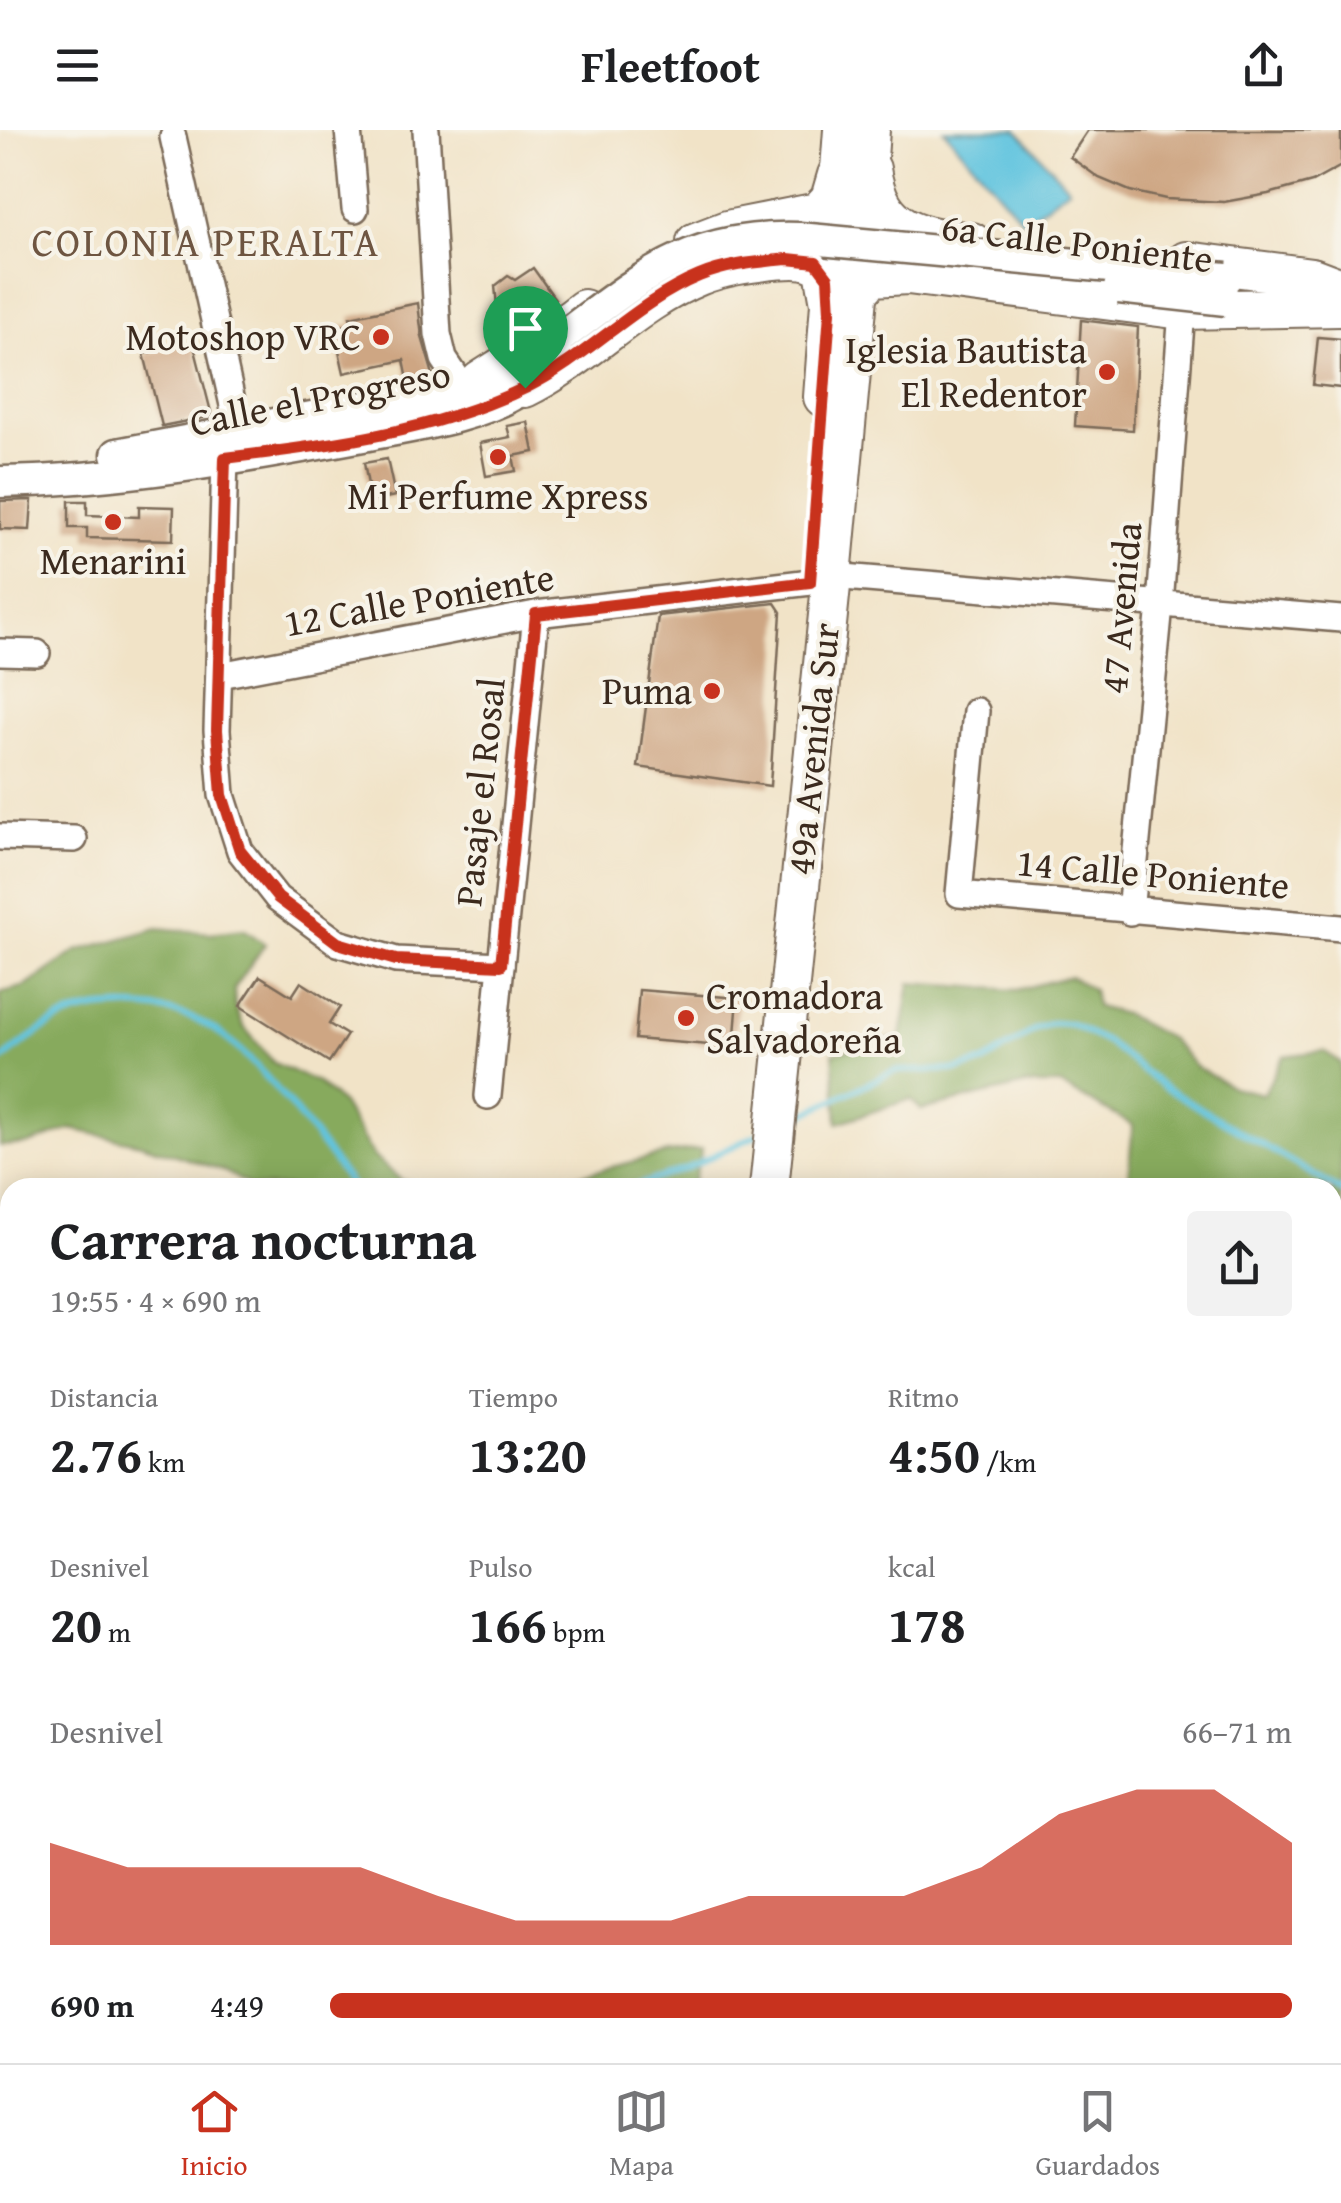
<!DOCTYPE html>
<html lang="es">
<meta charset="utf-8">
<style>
:root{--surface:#fff;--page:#f2f2f2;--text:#202124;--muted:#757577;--line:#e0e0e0;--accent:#c8321e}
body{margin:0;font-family:"Gentium Book Plus",serif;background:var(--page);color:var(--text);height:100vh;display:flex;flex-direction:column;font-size:38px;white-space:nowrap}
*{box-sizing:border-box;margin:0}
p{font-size:32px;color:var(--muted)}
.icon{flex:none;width:55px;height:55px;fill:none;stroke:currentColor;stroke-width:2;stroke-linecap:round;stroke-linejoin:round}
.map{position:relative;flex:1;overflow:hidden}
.details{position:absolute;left:0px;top:1048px;width:1342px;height:888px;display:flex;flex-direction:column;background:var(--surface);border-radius:30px 30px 0 0;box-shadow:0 5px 25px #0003}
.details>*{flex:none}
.pin{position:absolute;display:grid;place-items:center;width:85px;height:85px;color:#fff;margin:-102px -42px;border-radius:50% 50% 50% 0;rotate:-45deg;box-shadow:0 0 10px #0007}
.pin .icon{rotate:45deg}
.round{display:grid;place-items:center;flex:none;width:105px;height:105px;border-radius:10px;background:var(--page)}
.head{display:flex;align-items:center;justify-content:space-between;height:170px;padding:0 50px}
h1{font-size:55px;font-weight:800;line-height:75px}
.stats{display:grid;grid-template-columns:repeat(3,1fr);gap:15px;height:170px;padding:10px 50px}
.stats div{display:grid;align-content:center}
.stats b{font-size:50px;font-weight:800}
.stats small{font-size:28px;font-weight:400}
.stats p{font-size:28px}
.chart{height:280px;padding:20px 50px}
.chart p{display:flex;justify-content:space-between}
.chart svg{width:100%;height:180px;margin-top:10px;fill:var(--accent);opacity:.7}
ul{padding:0 50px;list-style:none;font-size:32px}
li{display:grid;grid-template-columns:160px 120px 1fr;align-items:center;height:75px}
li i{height:25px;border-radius:12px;background:var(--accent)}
header{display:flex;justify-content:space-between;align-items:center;height:130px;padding:0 50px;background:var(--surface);font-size:45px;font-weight:800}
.dock{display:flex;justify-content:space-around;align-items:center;height:140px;border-top:2px solid var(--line);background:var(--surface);font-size:28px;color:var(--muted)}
.dock a{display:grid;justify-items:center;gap:5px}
.dock .selected{color:var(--accent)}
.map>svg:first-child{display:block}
.forest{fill:#87aa5d;stroke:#616a3e;stroke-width:2.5}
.water{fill:#61c4df;stroke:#4e777e;stroke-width:2.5}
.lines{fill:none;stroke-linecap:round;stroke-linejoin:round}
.stream{stroke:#61c4df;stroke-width:6}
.building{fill:#cea683}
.minor-casing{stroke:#7b6b59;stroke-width:30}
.tertiary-casing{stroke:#7b6b59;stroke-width:35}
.primary-casing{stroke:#7b6b59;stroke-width:42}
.trunk-casing{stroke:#7b6b59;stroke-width:45}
.minor{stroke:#fff;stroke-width:25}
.tertiary{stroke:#fff;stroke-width:30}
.primary{stroke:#fff;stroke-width:38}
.trunk{stroke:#fff;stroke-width:40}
.tertiary-bridge-casing{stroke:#7b6b59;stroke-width:35;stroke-linecap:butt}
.tertiary-bridge{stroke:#fff;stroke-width:30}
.route-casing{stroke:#fff;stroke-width:20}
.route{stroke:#c8321e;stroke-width:12}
.poi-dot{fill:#c8321e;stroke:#f7f3e8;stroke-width:4}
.labels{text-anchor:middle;stroke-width:8;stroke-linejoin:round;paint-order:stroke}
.street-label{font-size:38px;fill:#3b2a1e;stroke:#f7f3e8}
.poi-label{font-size:38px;fill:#3b2a1e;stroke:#f7f3e8;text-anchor:end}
.neighbourhood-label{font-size:40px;letter-spacing:2.5px;fill:#6e5541;stroke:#f7f3e8}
</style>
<header><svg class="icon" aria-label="menu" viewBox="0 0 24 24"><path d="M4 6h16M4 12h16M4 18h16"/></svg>Fleetfoot<svg class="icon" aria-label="share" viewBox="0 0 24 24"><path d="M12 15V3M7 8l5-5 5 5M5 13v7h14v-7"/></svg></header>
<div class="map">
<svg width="1341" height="1933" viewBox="0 0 1341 1933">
<rect width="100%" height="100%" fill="#f7f3e8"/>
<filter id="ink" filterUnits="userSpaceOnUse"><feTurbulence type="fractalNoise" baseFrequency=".01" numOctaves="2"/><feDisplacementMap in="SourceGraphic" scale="20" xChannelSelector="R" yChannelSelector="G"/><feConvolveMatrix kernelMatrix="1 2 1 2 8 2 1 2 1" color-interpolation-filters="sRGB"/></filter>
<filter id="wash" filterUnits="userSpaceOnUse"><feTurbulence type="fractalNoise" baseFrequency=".0048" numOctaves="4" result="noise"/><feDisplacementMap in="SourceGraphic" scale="40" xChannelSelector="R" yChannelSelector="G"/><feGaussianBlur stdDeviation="2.25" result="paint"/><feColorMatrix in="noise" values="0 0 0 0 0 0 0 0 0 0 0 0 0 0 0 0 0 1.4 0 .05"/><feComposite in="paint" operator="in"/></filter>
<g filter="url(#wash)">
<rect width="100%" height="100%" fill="#f1e3c7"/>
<g class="forest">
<polygon points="158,798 210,803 244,799 265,814 234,859 235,875 243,896 274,933 317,952 342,974 374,1027 402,1051 431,1057 252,1057 222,1040 141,1014 71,999 29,1014 0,1016 0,863 26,856 77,821"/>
<polygon points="1070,846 1093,860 1096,877 1124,884 1170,909 1196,937 1232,957 1263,964 1284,926 1324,921 1341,933 1341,1203 1333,1204 1332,1058 1127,1057 1133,995 1060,955 1025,955 921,980 911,969 838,993 833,923 901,907 910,853 1017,860"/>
<polygon points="702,1019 692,1057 501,1057 572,1047 668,1023"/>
</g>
<polygon class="water" points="944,0 1017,0 1069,58 1024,92"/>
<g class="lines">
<g class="stream">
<path d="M0,931C20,916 41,898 63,888C101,871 168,874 205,894C252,918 321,1013 353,1058"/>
<polyline points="791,990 894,941 956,940 985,932 1036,899 1052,893 1071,894 1108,913 1164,957 1341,1061"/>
<polyline points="629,1058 685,1039 761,1003"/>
</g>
</g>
<g id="blocks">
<g class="building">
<polygon points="1088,0 1341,0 1341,36 1312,52 1268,64 1224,72 1166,69 1130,61 1099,48 1070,27"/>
<polygon points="533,138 555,169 500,206 495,156 508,146 515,150"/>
<polygon points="418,173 422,207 433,245 408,250 404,230 344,243 334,198 352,194 350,187"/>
<polygon points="1081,190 1138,197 1133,300 1075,296"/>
<polygon points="1318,207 1341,209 1341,258 1313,255"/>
<polygon points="193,212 212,286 162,296 144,224"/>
<polygon points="528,292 534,322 513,326 516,341 486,346 480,313 510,307 507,296"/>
<polygon points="387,329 395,366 371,371 364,333"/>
<polygon points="32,370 30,400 0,399 0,371"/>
<polygon points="69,371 87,371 87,385 139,387 139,376 174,377 173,410 87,408 87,398 69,398"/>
<polygon points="775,473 781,482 770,656 638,637 658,486"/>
<polygon points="260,846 292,866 301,852 340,877 329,894 347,905 329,932 240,876"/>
<polygon points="639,860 738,868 734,917 635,909"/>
</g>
</g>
</g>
<g filter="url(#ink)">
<use href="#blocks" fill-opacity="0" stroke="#7b6b59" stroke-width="2.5"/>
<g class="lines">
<g class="minor-casing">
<g id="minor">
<polyline points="348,0 355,79"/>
<polyline points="426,0 438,204 444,229 463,257"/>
<polyline points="173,7 235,284 225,329 217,600 222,665 240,721 277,768 338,813 396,830 501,835"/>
<polyline points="832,446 1341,489"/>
<polyline points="0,522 37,523"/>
<polyline points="220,545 536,484 811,452"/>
<polyline points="976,581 959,764 1341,798"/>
<polyline points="0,707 74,709"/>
<polyline points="1130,782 1160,475 1182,180"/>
<polyline points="488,966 536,484"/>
<polyline points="0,1100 10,1103"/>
<polyline points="1332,1302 1341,1301"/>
<polyline points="1332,1411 1341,1411"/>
<polyline points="1332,1679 1341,1682"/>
<polyline points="1332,1905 1341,1875"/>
<polyline points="1314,1925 1324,1933"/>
</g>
</g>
<g class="tertiary-casing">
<g id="tertiary">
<polyline points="117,324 444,262 502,243"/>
<path d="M0,352C121,350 244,328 363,306C415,296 478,288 523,259C529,255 535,248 540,243"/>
</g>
</g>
<g class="primary-casing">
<g id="primary">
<path d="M871,39C880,101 919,106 972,112"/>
<polyline points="696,112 727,100 818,82 830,69 837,45"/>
<polyline points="1186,131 1312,147 1341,158"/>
<polyline points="858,163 872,147 908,145 1182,180 1341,177"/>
<polyline points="480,251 544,210 584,179"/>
<path d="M525,258C586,228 635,172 699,146C723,136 749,133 774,130C793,129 810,126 824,140L829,168"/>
<polyline points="823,267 843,0"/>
<polyline points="769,1058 832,446 859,156 870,0"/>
<polyline points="669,1933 670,1925"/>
</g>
</g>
<g class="trunk-casing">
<g id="trunk">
<polyline points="0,1758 10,1764"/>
<polyline points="229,1925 241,1933"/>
<polyline points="283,1925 303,1933"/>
<polyline points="698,1925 698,1933"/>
</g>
</g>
<use href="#minor" class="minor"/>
<use href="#tertiary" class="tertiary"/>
<use href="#primary" class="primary"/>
<use href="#trunk" class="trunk"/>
<g class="tertiary-bridge-casing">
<g id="tertiary-bridge">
<polyline points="1119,158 1226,170"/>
<path d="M562,207C646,144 690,105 799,108L1226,148"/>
</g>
</g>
<use href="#tertiary-bridge" class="tertiary-bridge"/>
</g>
</g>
<g class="lines" filter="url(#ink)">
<g class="route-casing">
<path id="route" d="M788,129L816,132L828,148L830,182L810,452L536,484L501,835L396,830L338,813L278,768L240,721L222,665L217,600L225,328C326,316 435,302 527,257C588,227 636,172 699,146C727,134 758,132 788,129Z"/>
</g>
<use href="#route" class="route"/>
</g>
<g class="poi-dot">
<circle cx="381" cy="207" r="10"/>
<circle cx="1107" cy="242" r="10"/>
<circle cx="498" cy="327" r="10"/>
<circle cx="113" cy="392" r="10"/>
<circle cx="712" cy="561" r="10"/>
<circle cx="686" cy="888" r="10"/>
</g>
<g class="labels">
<g class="street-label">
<text transform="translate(1077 113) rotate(7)" y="13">6a Calle Poniente</text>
<text transform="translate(320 268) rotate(-11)" y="13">Calle el Progreso</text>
<text transform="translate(419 470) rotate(-10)" y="13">12 Calle Poniente</text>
<text transform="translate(1121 478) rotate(-85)" y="13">47 Avenida</text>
<text transform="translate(813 619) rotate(-84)" y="13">49a Avenida Sur</text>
<text transform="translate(480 662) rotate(-84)" y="13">Pasaje el Rosal</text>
<text transform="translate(1153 744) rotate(5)" y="13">14 Calle Poniente</text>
</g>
<g class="poi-label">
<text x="361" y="220">Motoshop VRC</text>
<text x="1087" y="233">Iglesia Bautista<tspan x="1087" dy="44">El Redentor</tspan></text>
<text x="498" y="379" text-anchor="middle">Mi Perfume Xpress</text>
<text x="113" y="444" text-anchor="middle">Menarini</text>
<text x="692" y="574">Puma</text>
<text x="706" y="879" text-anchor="start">Cromadora<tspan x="706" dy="44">Salvadoreña</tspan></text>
</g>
<g class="neighbourhood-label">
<text x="206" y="126">COLONIA PERALTA</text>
</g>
</g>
</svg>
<div class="pin" style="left:525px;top:258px;background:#1e9e55"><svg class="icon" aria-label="arrive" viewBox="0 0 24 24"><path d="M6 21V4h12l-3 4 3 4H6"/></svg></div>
<section class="details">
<div class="head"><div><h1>Carrera nocturna</h1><p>19:55 · 4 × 690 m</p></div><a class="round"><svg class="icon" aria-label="share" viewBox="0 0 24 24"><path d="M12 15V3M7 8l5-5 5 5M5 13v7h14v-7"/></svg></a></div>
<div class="stats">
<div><p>Distancia</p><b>2.76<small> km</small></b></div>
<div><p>Tiempo</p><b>13:20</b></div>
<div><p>Ritmo</p><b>4:50<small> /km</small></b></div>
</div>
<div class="stats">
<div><p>Desnivel</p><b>20<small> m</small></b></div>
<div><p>Pulso</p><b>166<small> bpm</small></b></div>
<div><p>kcal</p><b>178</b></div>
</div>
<div class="chart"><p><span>Desnivel</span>66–71 m</p>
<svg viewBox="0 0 160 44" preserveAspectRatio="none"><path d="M0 44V19L10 25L20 25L30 25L40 25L50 32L60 38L70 38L80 38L90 32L100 32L110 32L120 25L130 12L140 6L150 6L160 19V44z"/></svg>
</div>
<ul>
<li><b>690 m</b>4:49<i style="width:100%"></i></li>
</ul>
</section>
</div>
<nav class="dock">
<a class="selected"><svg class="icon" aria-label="home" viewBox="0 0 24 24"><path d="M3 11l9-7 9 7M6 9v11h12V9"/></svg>Inicio</a>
<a><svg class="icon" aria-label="map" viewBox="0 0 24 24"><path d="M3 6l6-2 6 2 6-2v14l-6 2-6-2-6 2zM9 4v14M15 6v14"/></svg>Mapa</a>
<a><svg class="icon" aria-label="saved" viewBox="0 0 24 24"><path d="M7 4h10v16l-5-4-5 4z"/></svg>Guardados</a>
</nav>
